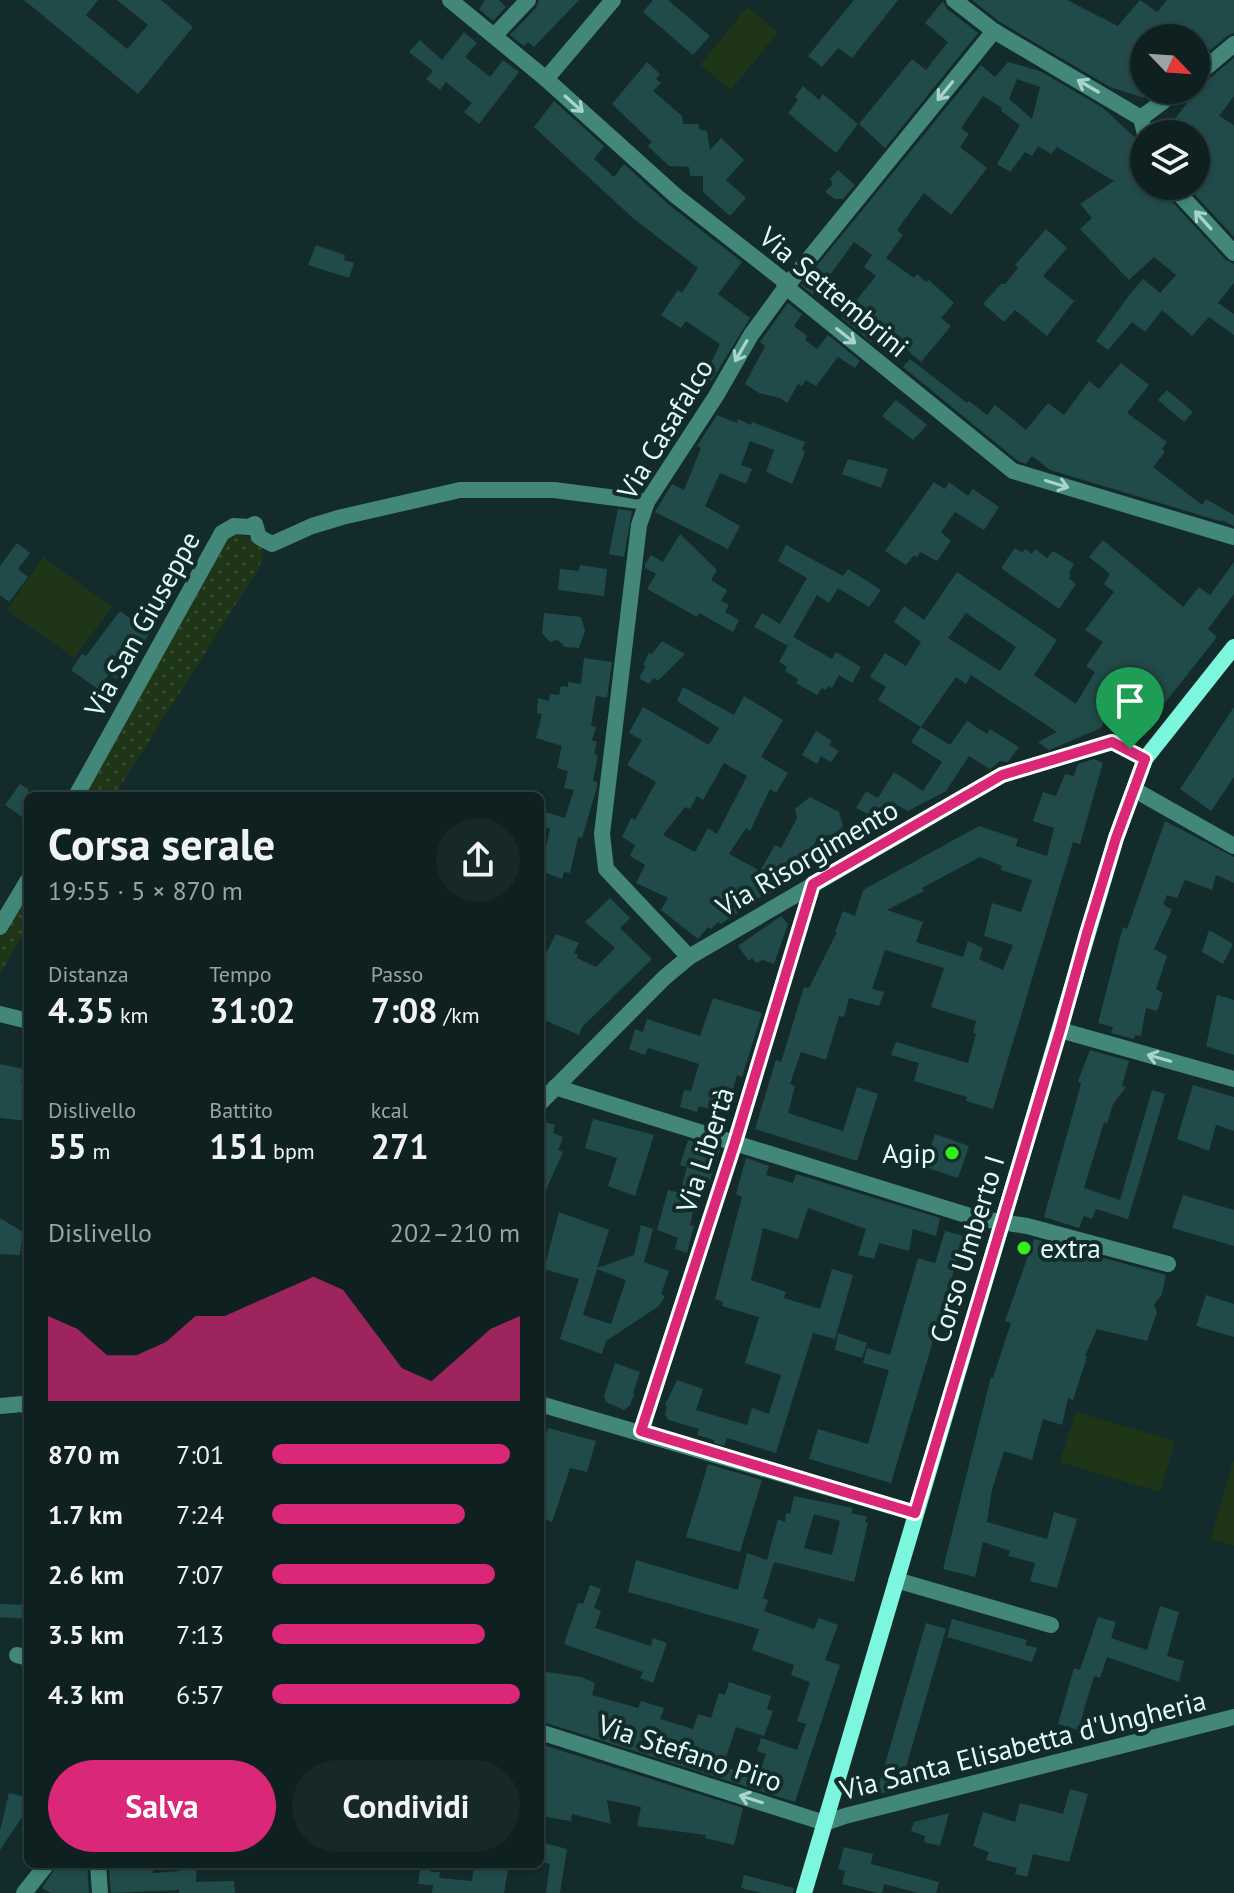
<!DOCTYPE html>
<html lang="it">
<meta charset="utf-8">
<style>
:root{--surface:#0e2020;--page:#172829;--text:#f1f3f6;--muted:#9ba3a5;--line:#2e3e3e;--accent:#db2777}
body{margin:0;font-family:"PT Sans",sans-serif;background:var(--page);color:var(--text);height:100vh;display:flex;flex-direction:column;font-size:30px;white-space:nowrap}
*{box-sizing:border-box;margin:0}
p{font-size:26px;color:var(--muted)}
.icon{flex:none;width:44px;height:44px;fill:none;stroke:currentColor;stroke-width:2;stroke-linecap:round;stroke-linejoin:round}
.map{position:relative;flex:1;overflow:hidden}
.side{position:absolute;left:24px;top:792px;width:520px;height:1076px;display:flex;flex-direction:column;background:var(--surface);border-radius:12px;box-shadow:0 2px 6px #0004,0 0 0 2px var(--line)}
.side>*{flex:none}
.needle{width:52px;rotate:115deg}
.controls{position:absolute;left:1130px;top:24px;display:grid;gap:16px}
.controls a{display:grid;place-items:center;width:80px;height:80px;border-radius:50%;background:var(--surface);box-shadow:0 2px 6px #0004,0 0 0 2px var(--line);font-size:40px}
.pin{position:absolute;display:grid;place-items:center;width:68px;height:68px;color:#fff;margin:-82px -34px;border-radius:50% 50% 50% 0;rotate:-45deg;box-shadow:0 0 8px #0007}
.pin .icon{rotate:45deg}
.round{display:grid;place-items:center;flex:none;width:84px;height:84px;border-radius:42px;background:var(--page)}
.summary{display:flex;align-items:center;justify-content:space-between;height:136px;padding:0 24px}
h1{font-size:44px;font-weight:700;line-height:60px}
.metrics{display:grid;grid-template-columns:repeat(3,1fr);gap:12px;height:136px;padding:8px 24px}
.metrics div{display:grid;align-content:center}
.metrics b{font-size:34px;font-weight:700}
.metrics small{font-size:22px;font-weight:400}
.metrics p{font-size:22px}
.chart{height:224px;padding:16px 24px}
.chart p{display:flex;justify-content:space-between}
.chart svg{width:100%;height:144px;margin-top:8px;fill:var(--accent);opacity:.7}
.action{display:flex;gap:16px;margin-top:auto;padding:16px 24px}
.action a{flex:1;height:92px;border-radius:48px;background:var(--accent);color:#fff;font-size:32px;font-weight:700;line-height:92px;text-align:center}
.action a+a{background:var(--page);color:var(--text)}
ul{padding:0 24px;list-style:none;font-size:26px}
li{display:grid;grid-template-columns:128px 96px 1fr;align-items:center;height:60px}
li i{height:20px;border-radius:10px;background:var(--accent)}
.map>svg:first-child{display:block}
.grass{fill:url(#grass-dots)}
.garden{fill:#1f3517}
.building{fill:#214b4a;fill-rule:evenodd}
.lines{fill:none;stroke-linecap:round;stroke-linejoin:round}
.street{stroke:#42877a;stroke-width:16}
.secondary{stroke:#7df6de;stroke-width:16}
.oneway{stroke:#a9d4cd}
.route-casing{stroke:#fff;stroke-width:16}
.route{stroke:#db2777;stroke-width:10}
.poi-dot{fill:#34f019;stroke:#132b2a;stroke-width:3}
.labels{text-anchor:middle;stroke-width:8;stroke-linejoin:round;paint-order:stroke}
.street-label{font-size:28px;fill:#e0fdfa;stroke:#132b2a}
.poi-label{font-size:28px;fill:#e0fdfa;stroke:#132b2a;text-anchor:end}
</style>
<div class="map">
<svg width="1234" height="1893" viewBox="0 0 1234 1893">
<defs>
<pattern id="grass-dots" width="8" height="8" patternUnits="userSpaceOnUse" patternTransform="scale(2)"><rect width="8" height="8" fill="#1f3517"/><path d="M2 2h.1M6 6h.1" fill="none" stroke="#34492e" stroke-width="1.8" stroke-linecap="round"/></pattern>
</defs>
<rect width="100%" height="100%" fill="#132b2a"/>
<g class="grass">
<polygon points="233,534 245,536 260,544 264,555 259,568 114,796 83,796 227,537"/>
<polygon points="28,892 28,926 0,973 0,939"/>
</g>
<g class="garden">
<polygon points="747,7 778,32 731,90 700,65"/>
<polygon points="43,557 112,607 74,658 7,610"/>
<polygon points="1076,1412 1175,1441 1160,1492 1060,1462"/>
<polygon points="1233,1461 1234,1462 1234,1546 1211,1539"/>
</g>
<g class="building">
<polygon points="24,0 98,0 86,15 127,49 148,25 117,0 161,0 193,27 138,94"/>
<polygon points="485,0 499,0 506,7 493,21 479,9"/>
<polygon points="539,0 579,0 534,47 528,42 524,46 510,35 536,8"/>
<polygon points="653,0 668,0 710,36 693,55 643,12"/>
<polygon points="854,0 898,0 852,58 838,48 822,67 808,56"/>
<polygon points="972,0 1067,0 1118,26 1140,0 1157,12 1167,0 1234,0 1234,33 1227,36 1196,62 1196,38 1144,38 1144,98 1110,87 1000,22"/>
<polygon points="943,1 947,9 978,33 885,148 859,124 912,59 926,70 948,42 925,23"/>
<polygon points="464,32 477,43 465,57 490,77 503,60 519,72 479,124 464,112 472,103 446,82 440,90 426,79 433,71 409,52 420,40 442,60"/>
<polygon points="1234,58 1234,96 1219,116 1234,125 1234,237 1187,186 1196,186 1196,134 1172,134 1177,126 1172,123 1196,91 1196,87 1203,84"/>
<polygon points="647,62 660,74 656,79 661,83 653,91 682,116 683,124 698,124 700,130 707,131 710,150 721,138 744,160 726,180 746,198 730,216 703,192 703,176 690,176 689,167 669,166 648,146 652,142 612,104"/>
<path d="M1008,62L1040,71L1103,108L1144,146V186H1161L1164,193L1226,260L1234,264V283L1218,303L1234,314V335L1209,317L1192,336L1162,310L1145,332L1132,322L1108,350L1096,341L1130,294L1143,279L1160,293L1176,275L1154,257L1129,280L1080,229L1092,218L1080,204L1114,181L1057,147L1051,154L1038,146L1032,156L1025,152L1010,172L997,164L1020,125L1001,111L1002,108L983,96L961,128L969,134L960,147L987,168L951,215L924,193L897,230L903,235L886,258L914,278L917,274L926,282L929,280L954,303L941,318L951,326L921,362L882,328L871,342L842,318L876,276L864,267L872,255L854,242L822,286L820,284L813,295L801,285L981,65L995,77ZM1017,79L1040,87L1032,119L1009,99Z"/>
<polygon points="803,86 819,100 823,94 858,124 836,153 788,113 798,100 795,97"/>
<polygon points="554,101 604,146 594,159 614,177 624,164 669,205 742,262 718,294 750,318 712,380 704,378 720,344 686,321 681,328 661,315 678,290 682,293 698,268 634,219 534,127"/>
<polygon points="838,170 855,185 843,199 835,199 825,192 833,184 830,179"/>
<polygon points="1046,229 1067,248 1043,276 1074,301 1047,336 1015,310 1004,322 983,304 1001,284 1005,284 1018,268 1015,265"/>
<polygon points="316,245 345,255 344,260 354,263 349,278 308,265"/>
<polygon points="788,303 802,314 794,326 807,336 805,340 817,349 828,335 860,361 855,368 838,357 816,386 806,380 802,386 798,384 787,403 780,398 759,393 745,384 765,346 760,342"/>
<polygon points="910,359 967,403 969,401 987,415 995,405 1026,430 1048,403 1064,415 1089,381 1099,389 1121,363 1149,385 1127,413 1167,442 1162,449 1165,452 1153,467 1202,505 1206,499 1234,515 1234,526 1219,519 1223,522 1050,470 1032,456 1026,464 1018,461 903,367"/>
<polygon points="1167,390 1193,412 1184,422 1158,400"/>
<polygon points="896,400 927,425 913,440 882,416"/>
<polygon points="717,415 737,423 738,419 751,425 752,422 805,442 802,450 805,452 792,484 766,472 774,450 750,441 741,465 752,469 746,484 720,473 705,506 740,526 728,549 655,512 672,484 684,490 701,448 697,446"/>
<polygon points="848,459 888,469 881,488 842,474"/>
<polygon points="934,482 945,489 949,482 968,496 973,489 999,507 984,530 955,512 941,532 951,541 937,561 920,552 917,557 914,555 906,565 885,551"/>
<polygon points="618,509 632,511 624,557 609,554"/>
<polygon points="680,534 717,570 711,580 727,590 721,601 729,605 725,612 739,620 733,632 699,613 697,617 647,589 656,574 645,568 645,564 651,555 663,562"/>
<path d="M1103,540L1183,607L1199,587L1210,595L1234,562V594L1208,629L1217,637L1141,733L1111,709L1101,728L1049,750L1038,742L1057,732L971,675L966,684L956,677L921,727L878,700L886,687L870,677L885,653L906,666L921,642L894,622L904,606L924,620L957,572L1057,640L1034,675L1076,704L1095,672L1086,666L1103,642L1085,630L1114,592L1104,584L1110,574L1089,557ZM966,613L1016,647L1000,671L948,638Z"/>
<polygon points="17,543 30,553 18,569 28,577 9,602 0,595 0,566"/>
<polygon points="786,545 843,576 848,569 881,590 869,607 838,588 829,603 817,595 788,646 754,627 762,613 780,624 807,578 778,561"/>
<polygon points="1015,548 1022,553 1025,549 1032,554 1035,549 1047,558 1053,551 1074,564 1069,573 1071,574 1069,578 1076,584 1059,609 1001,568"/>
<polygon points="580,565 607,569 604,596 558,590 560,569 579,571"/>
<polygon points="120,611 150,633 117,679 109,674 98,689 71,670 82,654 86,656"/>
<polygon points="544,613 581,617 585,631 579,648 565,647 558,640 550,642 542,633"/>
<polygon points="793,637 832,659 836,652 861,667 852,683 839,675 832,688 828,686 826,690 822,688 817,695 796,683 798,679 785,671 787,667 779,662"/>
<polygon points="662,641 685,654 658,681 654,678 649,684 639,678 646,666 643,665 649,653 652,654"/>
<polygon points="584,658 612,662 607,698 596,696 591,726 596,727 592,740 597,742 594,754 598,755 593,781 597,782 597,787 582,838 578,837 570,873 564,872 562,879 546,873 546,867 542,864 550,829 542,826 545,812 565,818 574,790 564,788 568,771 557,768 562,746 536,738 542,714 537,713 538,698 549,701 550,694 559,695 561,686 568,687 568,682 581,684"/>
<path d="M683,687L734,715L744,696L783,720L761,757L788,773L776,793L770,789L750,831L746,828L729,854L760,871L775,845L781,848L797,818L795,809L810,797L839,812L843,826L837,835H827L822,843L816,840L806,863L812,866L801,873L798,872L792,880L788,878L785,885L779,882L770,895L766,893L721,924L718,922L711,929L708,927L698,939L661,910L668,898L636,883L645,865L630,856L635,845L622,837L631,818L635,820L656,782L627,765L642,740L629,733L643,707L709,745L719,728L677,701ZM724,763L747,776L717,834L708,828L695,852L663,835L685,807L690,809L697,796L703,800Z"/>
<polygon points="1234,707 1234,777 1211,811 1180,789"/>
<polygon points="967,721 987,734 990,729 1019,747 1008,762 1000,761 990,769 969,756 946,791 908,811 895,804 883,822 856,808 866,791 878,798 894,772 923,791 942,762 911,742 921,727 950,745"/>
<polygon points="816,731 832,741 829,745 839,751 831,762 821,756 817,764 802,755"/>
<path d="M1094,759L1103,763L1080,844L1073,842L993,1109L966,1101L967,1097L914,1081L919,1063L891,1055L896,1042L968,1063L976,1034L973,1033L976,1021L931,1007L944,968L885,950L872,989L884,992L879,1006L849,998L844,1017L839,1016L826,1060L801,1052L790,1084L795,1086L788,1113L843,1131L857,1087L878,1094L857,1161L755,1129L776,1060L781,1062L804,987L809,988L837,932H835L843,911L855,916L863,890L979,826L1018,839L1016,846L1047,856L1054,828L1033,821L1043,792L1056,796L1065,774L1074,776L1078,764ZM980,857L1002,866L1001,870L1032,880L1021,912L992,903L984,936L1013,945L1003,970L979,959L983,948L968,941L963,957L916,942L923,922L887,910L924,891L922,888Z"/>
<polygon points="20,784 28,789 28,821 5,805"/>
<polygon points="1165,821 1234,857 1234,883 1216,875 1212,890 1185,880 1177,898 1167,895 1163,904 1172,910 1154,949 1167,956 1156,989 1163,993 1157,1011 1146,1008 1141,1036 1135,1035 1134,1039 1111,1033 1113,1027 1098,1023 1123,927 1127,929"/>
<polygon points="610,898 630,918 620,928 652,959 582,1027 579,1035 540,1018 540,978 544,965 541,963 556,934 579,943 574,953 578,955 577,958 596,967 615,948 585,922"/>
<polygon points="781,916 788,924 774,964 763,960 756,963 752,958 749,961 738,946"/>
<polygon points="1209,930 1233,944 1223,964 1202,952"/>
<polygon points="1217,995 1234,1000 1234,1055 1206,1046"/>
<polygon points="713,998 762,1013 742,1077 737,1075 726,1114 699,1106 697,1112 680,1107 684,1090 691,1091 699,1064 648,1048 645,1055 629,1049 635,1029 643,1032 647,1019 700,1036"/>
<polygon points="1090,1050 1129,1061 1122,1086 1126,1087 1113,1104 1107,1124 1104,1122 1084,1188 1120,1200 1152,1090 1165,1094 1128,1219 1096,1209 1092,1219 1084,1216 1079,1228 1044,1217 1081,1084 1078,1081"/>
<polygon points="0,1064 24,1069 21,1083 28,1085 28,1121 0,1118"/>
<polygon points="1193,1085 1234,1097 1234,1131 1216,1125 1209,1151 1177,1139"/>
<polygon points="593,1119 654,1135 635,1196 608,1186 617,1158 585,1148"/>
<polygon points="540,1120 555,1125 553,1133 563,1137 558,1150 563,1152 540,1203"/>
<polygon points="935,1134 969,1146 958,1178 925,1167"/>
<polygon points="688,1140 720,1150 708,1186 700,1184 690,1225 694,1226 687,1253 675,1249 678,1238 657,1230 668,1190 680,1193 687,1167 680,1165"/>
<polygon points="746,1158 769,1166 766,1175 793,1183 796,1174 940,1218 936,1236 913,1229 909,1251 879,1243 874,1259 858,1255 866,1229 808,1208 798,1239 763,1228 751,1280 786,1292 784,1298 820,1309 832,1269 853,1275 835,1339 813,1333 776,1453 727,1438 724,1446 714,1443 714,1440 697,1435 699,1429 668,1420 665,1414 667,1407 665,1405 677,1380 703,1389 696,1410 747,1425 752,1408 769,1414 781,1375 745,1363 759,1317 722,1306 723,1302 715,1299 742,1197 736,1194"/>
<polygon points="1183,1195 1234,1210 1234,1246 1172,1228"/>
<path d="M559,1212L609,1230L597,1268L634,1255L641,1225L653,1229L644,1262L669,1271L661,1294L665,1296L659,1306L606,1341L602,1354L560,1339L579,1279L544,1269ZM597,1269L626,1280L611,1324L583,1315Z"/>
<polygon points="0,1218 23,1232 20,1255 0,1254"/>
<polygon points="945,1231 964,1236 891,1483 809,1459 818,1429 868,1444 889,1370 863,1363 867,1348 890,1355 918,1258 935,1263"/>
<polygon points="1034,1239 1166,1275 1162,1294 1154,1305 1157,1312 1147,1341 1097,1329 1085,1356 1087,1357 1073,1400 1068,1398 1062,1425 1043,1419 1032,1460 1004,1451 992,1490 987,1522 1047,1539 1054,1512 1077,1519 1057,1588 1030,1581 1035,1563 1008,1556 1010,1551 983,1542 975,1577 943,1569 991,1377 993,1378 1011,1323 1005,1321"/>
<polygon points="1206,1295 1234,1304 1234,1337 1196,1326"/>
<polygon points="838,1333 867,1343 862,1358 835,1350"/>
<polygon points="615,1363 640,1372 633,1393 635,1393 630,1405 624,1410 606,1402 604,1396"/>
<polygon points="548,1428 596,1441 587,1472 570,1468 552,1522 540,1517 540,1455"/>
<polygon points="708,1464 762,1480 740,1552 686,1537"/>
<path d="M794,1496L853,1508L851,1513L867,1517L865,1522L868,1523L854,1582L770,1561L774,1562L763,1598L768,1600L764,1611L814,1629L819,1618L838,1625L825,1660L840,1665L795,1802L540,1721V1671L581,1677L595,1683L592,1695L638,1708L641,1701L664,1708L660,1719L693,1729L698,1714L711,1718L719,1693L725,1695L729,1682L771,1696L767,1709L773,1711L764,1736L736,1727L723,1766L758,1777L766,1754L757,1751L761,1738L797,1750L806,1724L797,1721L810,1682L791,1675L794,1665L752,1650L759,1629L628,1592L636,1560L738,1590L747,1553L767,1560L778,1519L785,1522L786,1513L790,1514ZM814,1514L840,1521L832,1555L804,1548Z"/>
<polygon points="590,1585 601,1589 594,1608 601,1611 595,1628 651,1646 653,1638 667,1643 653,1683 640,1678 643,1672 564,1644 578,1603 583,1604"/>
<polygon points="0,1604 28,1605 28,1619 0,1617"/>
<polygon points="1160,1606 1179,1612 1167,1656 1184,1661 1179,1682 1107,1657 1100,1678 1094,1676 1078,1730 1058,1724 1074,1668 1080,1670 1098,1617 1116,1622 1111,1638 1147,1650"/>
<polygon points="952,1619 1027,1640 1025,1645 1037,1648 1032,1662 947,1637"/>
<polygon points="926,1623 946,1629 904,1774 893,1771 898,1789 876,1795"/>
<polygon points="540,1744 743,1808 734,1845 705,1838 706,1835 637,1826 641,1807 607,1800 611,1824 572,1814 571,1821 540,1816"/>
<polygon points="1070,1789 1088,1794 1069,1862 1033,1854 1027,1877 1015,1874 1017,1868 986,1860 989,1852 973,1846 983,1812 1015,1822 1020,1803 1063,1814"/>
<polygon points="9,1793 28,1798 28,1808 0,1850 0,1831"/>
<polygon points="949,1813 940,1846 924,1842 925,1836 911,1831 914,1822"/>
<polygon points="540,1842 567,1849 560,1893 546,1893 550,1864 540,1861"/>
<polygon points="844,1847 873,1854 871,1864 939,1882 936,1893 918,1893 884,1884 882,1893 878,1893 842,1884 845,1871 838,1869"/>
<polygon points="58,1864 87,1864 89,1893 51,1893 42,1888"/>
<polygon points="180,1864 197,1864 196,1882 234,1881 235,1893 179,1893 179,1890 111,1893 109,1870 153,1870 153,1873 180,1871"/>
<polygon points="421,1864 432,1864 431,1872 440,1872 439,1878 472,1881 474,1864 509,1864 504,1893 432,1893 433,1885 418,1884"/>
<polygon points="744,1875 794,1888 793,1893 762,1893 741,1888"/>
</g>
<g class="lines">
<g class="street">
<polyline points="450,0 546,79 676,196 782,279 786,287 1013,471 1234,537"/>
<polyline points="954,0 994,31 1141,118 1145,134"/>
<polyline points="495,35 528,0"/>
<polyline points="1196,76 1234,44"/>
<polyline points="546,79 613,0"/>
<polyline points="1141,118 1178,90"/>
<polyline points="1172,186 1234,253"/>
<polyline points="1135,790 1234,846"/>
<polyline points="76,796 222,533 234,526 249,527 255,524 259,537 272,544 312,526 342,517 460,490 554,490 647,502"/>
<polyline points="0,927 28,880"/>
<polyline points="689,957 606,869 602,834 639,525 647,502 716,396 751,335 786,287 994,31"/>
<polyline points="0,1014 28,1021"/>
<polyline points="1060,1030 1234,1079"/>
<polyline points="555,1087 976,1218 1027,1226 1168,1264"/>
<polyline points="540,1103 664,978 689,957 1002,775 1112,742 1145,759"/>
<polyline points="540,1404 915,1513"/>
<polyline points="0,1406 22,1404 28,1407"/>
<polyline points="641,1431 735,1142 813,884"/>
<polyline points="896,1580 1051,1625"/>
<polyline points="17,1655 28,1658"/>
<polyline points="540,1732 825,1823 845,1816 1234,1717"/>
<polyline points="98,1864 100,1893"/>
<polyline points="24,1893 47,1864"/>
</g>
<polyline class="secondary" points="804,1893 1116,838 1145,759 1234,647"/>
</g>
<defs><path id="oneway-shaft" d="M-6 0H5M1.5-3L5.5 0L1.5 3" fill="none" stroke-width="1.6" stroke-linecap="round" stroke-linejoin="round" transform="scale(2)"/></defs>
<g class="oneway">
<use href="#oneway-shaft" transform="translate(1088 86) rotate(-150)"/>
<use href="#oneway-shaft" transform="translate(945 91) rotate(129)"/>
<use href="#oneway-shaft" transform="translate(574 104) rotate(42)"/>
<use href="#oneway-shaft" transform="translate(1203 220) rotate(-132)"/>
<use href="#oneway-shaft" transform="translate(846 336) rotate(39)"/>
<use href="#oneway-shaft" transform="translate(741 351) rotate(120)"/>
<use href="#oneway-shaft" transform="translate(1057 484) rotate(17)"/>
<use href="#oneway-shaft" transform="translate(1159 1058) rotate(-164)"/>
<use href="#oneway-shaft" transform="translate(751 1799) rotate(-162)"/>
</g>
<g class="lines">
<g class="route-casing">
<polygon id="route" points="1112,742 1145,759 1116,838 1087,933 1060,1030 915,1513 641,1431 735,1142 813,884 1002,775"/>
</g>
<use href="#route" class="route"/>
</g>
<g class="poi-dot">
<circle cx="952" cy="1153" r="8"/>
<circle cx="1024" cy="1248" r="8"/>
</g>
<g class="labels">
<g class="street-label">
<text transform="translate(834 292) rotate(40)" y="10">Via Settembrini</text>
<text transform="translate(665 429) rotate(-59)" y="10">Via Casafalco</text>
<text transform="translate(142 624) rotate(-61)" y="10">Via San Giuseppe</text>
<text transform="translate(807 858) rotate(-30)" y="10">Via Risorgimento</text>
<text transform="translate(705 1150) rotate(-72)" y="10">Via Libertà</text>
<text transform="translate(967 1249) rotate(-73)" y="10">Corso Umberto I</text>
<text transform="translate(1023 1745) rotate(-14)" y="10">Via Santa Elisabetta d'Ungheria</text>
<text transform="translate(690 1753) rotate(18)" y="10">Via Stefano Piro</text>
</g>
<g class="poi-label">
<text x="936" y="1163">Agip</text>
<text x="1040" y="1258" text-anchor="start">extra</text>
</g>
</g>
</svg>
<div class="controls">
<a><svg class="needle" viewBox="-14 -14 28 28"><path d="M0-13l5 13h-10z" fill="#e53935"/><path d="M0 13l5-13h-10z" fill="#9ba3a5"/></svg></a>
<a><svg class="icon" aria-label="layers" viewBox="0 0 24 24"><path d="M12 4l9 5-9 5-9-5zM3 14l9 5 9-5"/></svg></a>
</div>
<div class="pin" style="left:1130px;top:749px;background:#1e9e55"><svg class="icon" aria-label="arrive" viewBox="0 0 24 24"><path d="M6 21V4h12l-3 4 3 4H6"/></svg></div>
<section class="side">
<div class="summary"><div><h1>Corsa serale</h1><p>19:55 · 5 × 870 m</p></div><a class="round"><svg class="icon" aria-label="share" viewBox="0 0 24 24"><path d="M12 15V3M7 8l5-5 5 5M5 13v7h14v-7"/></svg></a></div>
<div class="metrics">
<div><p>Distanza</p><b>4.35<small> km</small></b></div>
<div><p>Tempo</p><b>31:02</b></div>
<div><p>Passo</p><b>7:08<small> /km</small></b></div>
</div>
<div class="metrics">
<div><p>Dislivello</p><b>55<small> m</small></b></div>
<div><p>Battito</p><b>151<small> bpm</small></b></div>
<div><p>kcal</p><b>271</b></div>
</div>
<div class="chart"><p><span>Dislivello</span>202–210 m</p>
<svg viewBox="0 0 160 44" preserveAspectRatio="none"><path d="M0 44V18L10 22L20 30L30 30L40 26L50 18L60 18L70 14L80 10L90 6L100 10L110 22L120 34L130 38L140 30L150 22L160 18V44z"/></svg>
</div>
<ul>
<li><b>870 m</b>7:01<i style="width:96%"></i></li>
<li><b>1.7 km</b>7:24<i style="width:78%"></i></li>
<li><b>2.6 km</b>7:07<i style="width:90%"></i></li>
<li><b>3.5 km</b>7:13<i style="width:86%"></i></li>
<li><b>4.3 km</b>6:57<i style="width:100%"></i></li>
</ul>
<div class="action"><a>Salva</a><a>Condividi</a></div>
</section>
</div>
